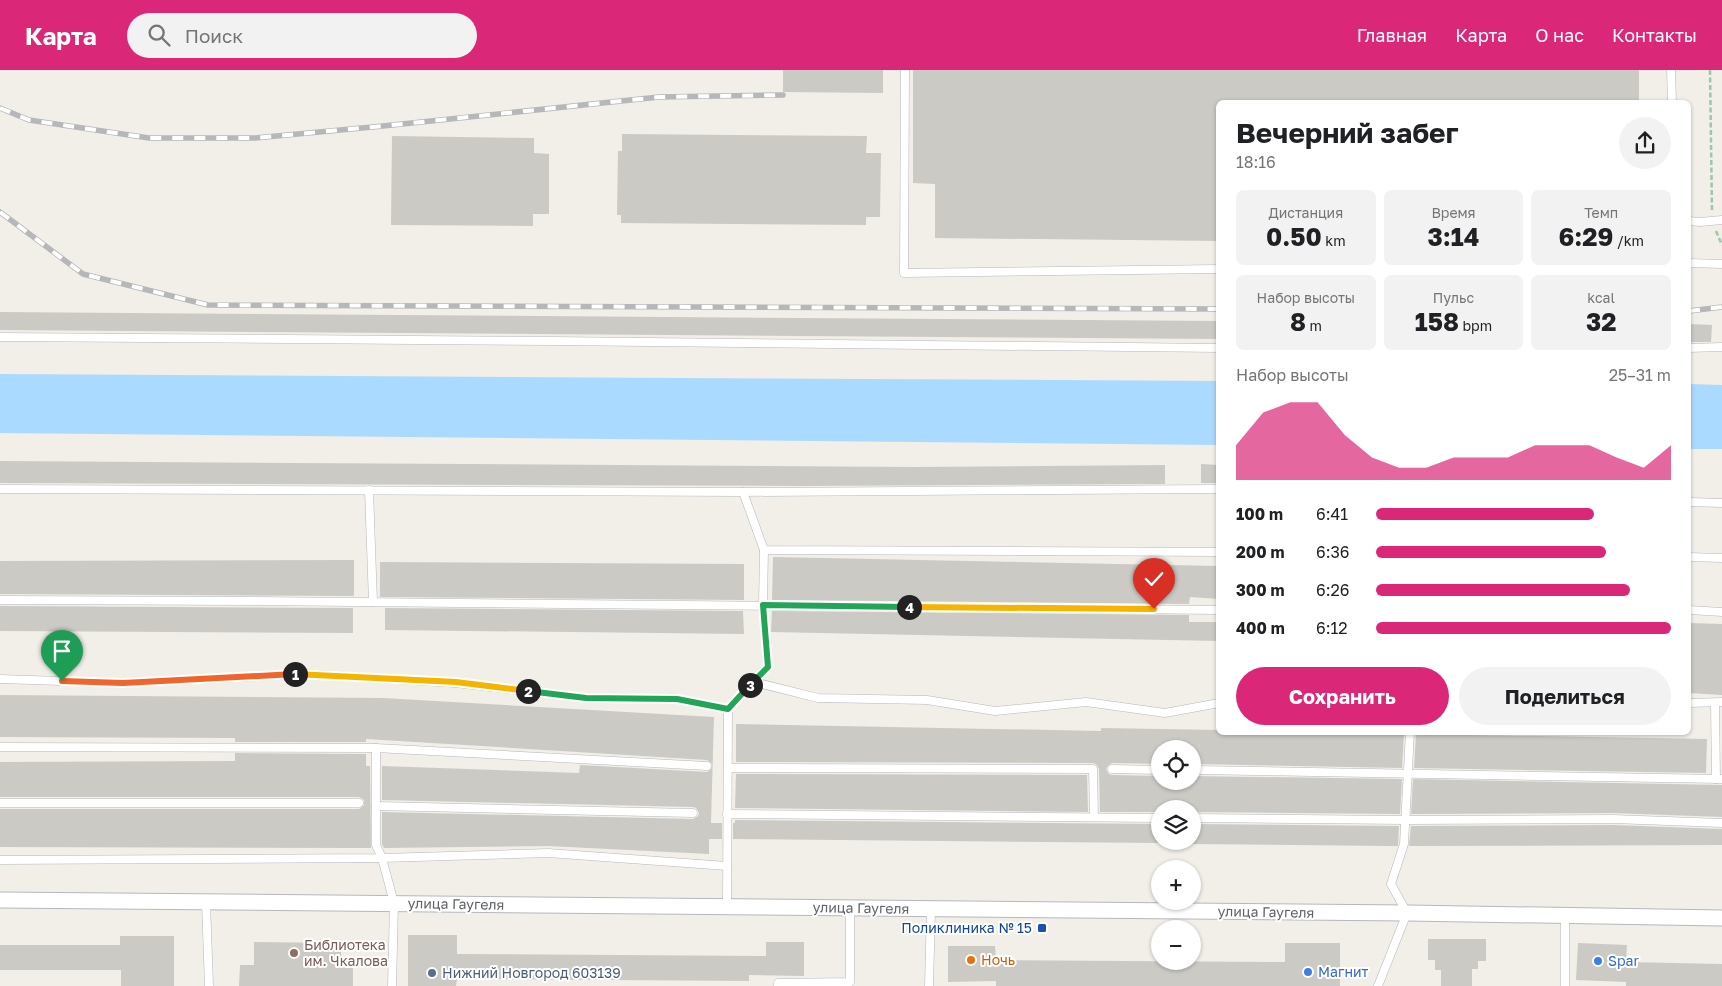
<!DOCTYPE html>
<html lang="ru">
<meta charset="utf-8">
<style>
:root{--surface:#fff;--page:#f2f2f2;--text:#202124;--muted:#757577;--accent:#db2777}
body{margin:0;font-family:"Golos Text",sans-serif;background:var(--page);color:var(--text);height:100vh;display:flex;flex-direction:column;font-size:19px;white-space:nowrap}
*{box-sizing:border-box;margin:0}
p{font-size:16px;color:var(--muted)}
.icon{flex:none;width:28px;height:28px;fill:none;stroke:currentColor;stroke-width:2;stroke-linecap:round;stroke-linejoin:round}
.map{position:relative;flex:1;overflow:hidden}
.details{position:absolute;left:1216px;top:30px;width:475px;height:635px;display:flex;flex-direction:column;background:var(--surface);border-radius:8px;box-shadow:0 1px 4px #0004}
.details>*{flex:none}
.controls{position:absolute;left:1151px;top:670px;display:grid;gap:10px}
.controls a{display:grid;place-items:center;width:50px;height:50px;border-radius:50%;background:var(--surface);box-shadow:0 1px 4px #0004;font-size:25px}
.pin{position:absolute;display:grid;place-items:center;width:42px;height:42px;color:#fff;margin:-51px -21px;border-radius:50% 50% 50% 0;rotate:-45deg;box-shadow:0 0 5px #0007}
.pin .icon{rotate:45deg}
.km{position:absolute;width:25px;height:25px;margin:-12px;border-radius:50%;background:#222;color:#fff;font-size:14px;line-height:25px;text-align:center}
.round{display:grid;place-items:center;flex:none;width:52px;height:52px;border-radius:26px;background:var(--page)}
.overview{display:flex;align-items:center;justify-content:space-between;height:85px;padding:0 20px}
h1{font-size:28px;font-weight:700;line-height:38px}
.figures{display:grid;grid-template-columns:repeat(3,1fr);gap:8px;height:85px;padding:5px 20px}
.figures div{display:grid;align-content:center;border-radius:8px;background:var(--page);text-align:center}
.figures b{font-size:25px;font-weight:700}
.figures small{font-size:14px;font-weight:400}
.figures p{font-size:14px}
.chart{height:140px;padding:10px 20px}
.chart p{display:flex;justify-content:space-between}
.chart svg{width:100%;height:90px;margin-top:5px;fill:var(--accent);opacity:.7}
.button{display:flex;gap:10px;margin-top:auto;padding:10px 20px}
.button a{flex:1;height:58px;border-radius:30px;background:var(--accent);color:#fff;font-size:20px;font-weight:700;line-height:58px;text-align:center}
.button a+a{background:var(--page);color:var(--text)}
ul{padding:0 20px;list-style:none;font-size:16px}
li{display:grid;grid-template-columns:80px 60px 1fr;align-items:center;height:38px}
li i{height:12px;border-radius:6px;background:var(--accent)}
header{display:flex;align-items:center;gap:30px;box-sizing:border-box;height:70px;padding:0 25px;background:var(--accent);color:#fff}
header strong{font-size:24px}
nav{display:flex;gap:28px;margin-inline-start:auto;font-size:18px}
.search{width:350px;height:45px;background:var(--page);display:flex;align-items:center;gap:12px;box-sizing:border-box;padding:0 18px;border-radius:28px;color:var(--muted);font-size:19px}
.map>svg:first-child{display:block}
.water{fill:#aadaff}
.building{fill:#cccac5}
.lines{fill:none;stroke-linecap:round;stroke-linejoin:round}
.lane-casing{stroke:#b5b8bc;stroke-width:9}
.street-casing{stroke:#b5b8bc;stroke-width:17}
.path{stroke:#9cc7a9;stroke-width:2.5;stroke-dasharray:5 2.5;stroke-linecap:butt}
.lane{stroke:#fff;stroke-width:8}
.street{stroke:#fff;stroke-width:15}
.rail-casing{stroke:#b6b7b8;stroke-width:5.5}
.rail{stroke:#fff;stroke-width:4;stroke-dasharray:11;stroke-linecap:butt}
.split-1-casing{stroke:#fff;stroke-width:10}
.split-2-casing{stroke:#fff;stroke-width:10}
.split-3-casing{stroke:#fff;stroke-width:10}
.split-4-casing{stroke:#fff;stroke-width:10}
.split-5-casing{stroke:#fff;stroke-width:10}
.split-1{stroke:#f0652b;stroke-width:6}
.split-2{stroke:#f5b400;stroke-width:6}
.split-3{stroke:#22a559;stroke-width:6}
.split-4{stroke:#22a559;stroke-width:6}
.split-5{stroke:#f5b400;stroke-width:6}
.transit-dot{fill:#1a4fb4;stroke:#fff;stroke-width:2}
.education-dot{fill:#8d6e63;stroke:#fff;stroke-width:2}
.food-dot{fill:#e8710a;stroke:#fff;stroke-width:2}
.shop-dot{fill:#3f7fe0;stroke:#fff;stroke-width:2}
.service-dot{fill:#5c6f8a;stroke:#fff;stroke-width:2}
.labels{text-anchor:middle;stroke-width:4;stroke-linejoin:round;paint-order:stroke}
.street-label{font-size:14px;fill:#5f6368;stroke:#fff}
.transit-label{font-size:14px;fill:#164399;stroke:#fff;text-anchor:end}
.education-label{font-size:14px;fill:#785e54;stroke:#fff;text-anchor:start}
.food-label{font-size:14px;fill:#c56008;stroke:#fff;text-anchor:start}
.shop-label{font-size:14px;fill:#366cbe;stroke:#fff;text-anchor:start}
.service-label{font-size:14px;fill:#4e5e75;stroke:#fff;text-anchor:start}
</style>
<header>
<strong>Карта</strong>
<div class="search"><svg class="icon" aria-label="search" viewBox="0 0 24 24"><circle cx="10" cy="10" r="6"/><path d="M15 15l6 6"/></svg>Поиск</div>
<nav><a>Главная</a><a>Карта</a><a>О нас</a><a>Контакты</a></nav>
</header>
<div class="map">
<svg width="1722" height="916" viewBox="0 0 1722 916">
<rect width="100%" height="100%" fill="#f1efe8"/>
<g class="water">
<polygon points="0,304 1219,311 1219,375 0,363"/>
<polygon points="1689,314 1722,315 1722,379 1689,379"/>
</g>
<g class="building">
<polygon points="783,0 883,0 883,23 783,22"/>
<polygon points="913,0 1639,0 1639,32 1219,32 1219,171 935,168 935,114 913,113"/>
<polygon points="622,64 867,66 866,83 881,83 880,147 866,147 866,155 621,153 621,145 617,145 618,81 622,81"/>
<polygon points="392,66 534,68 534,83 549,84 549,144 533,144 533,156 391,155"/>
<polygon points="0,242 1219,251 1219,269 0,260"/>
<polygon points="1689,254 1712,255 1711,272 1689,272"/>
<polygon points="0,391 915,397 1165,395 1165,414 803,416 0,413"/>
<polygon points="1201,394 1219,395 1219,413 1201,413"/>
<polygon points="773,487 1219,496 1219,529 1190,527 1189,534 772,530"/>
<polygon points="354,490 354,525 353,526 0,524 0,491"/>
<polygon points="380,492 744,494 744,530 380,527"/>
<polygon points="0,536 353,538 353,563 0,561"/>
<polygon points="385,538 743,541 744,564 385,560"/>
<polygon points="772,541 1189,545 1189,552 1219,552 1219,571 771,562"/>
<polygon points="1689,553 1722,554 1722,625 1689,623"/>
<polygon points="0,625 383,628 714,647 711,753 722,753 722,769 709,769 709,784 548,776 384,778 382,774 382,742 693,749 698,746 699,743 696,738 693,737 382,730 382,696 579,703 580,695 707,702 711,699 712,694 707,690 366,669 366,672 235,672 235,668 0,667"/>
<polygon points="736,654 1101,661 1101,658 1219,660 1219,662 1400,662 1400,664 1404,664 1402,698 1192,694 1192,679 1160,679 1160,694 1112,693 1108,696 1106,699 1109,704 1112,705 1160,706 1160,711 1192,711 1192,706 1402,709 1400,744 1192,742 1192,739 1160,739 1160,742 1100,742 1099,699 1096,694 1093,693 736,692"/>
<polygon points="1416,664 1707,669 1706,703 1414,698"/>
<polygon points="235,683 366,684 366,696 370,696 371,778 0,777 0,739 359,739 364,735 364,730 359,727 0,727 0,692 235,691"/>
<polygon points="736,704 1087,705 1088,742 735,738"/>
<polygon points="1413,709 1722,715 1722,747 1613,743 1411,744"/>
<polygon points="735,750 1160,754 1160,773 733,769 733,753 735,753"/>
<polygon points="1192,754 1399,756 1398,776 1389,776 1192,774"/>
<polygon points="1613,755 1722,759 1722,775 1409,776 1411,756"/>
<polygon points="408,865 457,865 457,884 766,886 766,872 804,872 804,906 749,905 749,911 457,909 456,916 408,916"/>
<polygon points="120,866 174,866 174,916 121,916 121,900 0,900 0,875 120,875"/>
<polygon points="1428,869 1486,869 1486,891 1478,891 1478,899 1472,899 1472,916 1441,916 1441,900 1435,900 1435,890 1428,890"/>
<polygon points="254,872 341,873 341,897 353,897 353,916 239,916 240,895 254,895"/>
<polygon points="1285,873 1340,873 1340,916 996,916 996,911 948,912 948,876 995,876 996,890 1285,892"/>
<polygon points="1578,873 1627,875 1626,892 1722,894 1722,916 1626,916 1626,912 1576,910"/>
</g>
<g class="lines">
<g class="lane-casing">
<g id="lane">
<polyline points="905,0 904,203 1219,199"/>
<polyline points="1671,0 1672,32"/>
<polyline points="1689,151 1700,152 1722,150"/>
<polyline points="1689,193 1722,194"/>
<polyline points="0,267 552,271 1219,278"/>
<polyline points="1689,278 1722,277"/>
<polyline points="0,419 743,422 1219,419"/>
<polyline points="369,420 373,532"/>
<polyline points="743,422 764,480 1219,482"/>
<polyline points="1689,432 1722,433"/>
<polyline points="1689,487 1722,488"/>
<polyline points="0,530 252,531 1219,540"/>
<polyline points="1689,540 1722,542"/>
<polyline points="0,609 123,613 306,604 456,613 586,628 677,629 728,639"/>
<polyline points="754,612 818,628 927,630 995,641 1086,632 1165,643 1219,633"/>
<polyline points="1689,633 1722,632"/>
<polyline points="1715,633 1716,709"/>
<polyline points="0,677 376,678 376,775 382,788 394,833 392,916"/>
<polyline points="376,678 707,696"/>
<polyline points="728,698 1093,699 1094,747"/>
<polyline points="1112,699 1160,700"/>
<polyline points="1192,700 1722,709"/>
<polyline points="0,733 359,733"/>
<polyline points="376,736 693,743"/>
<polyline points="727,744 1160,748"/>
<polyline points="1192,748 1406,750 1613,749 1722,753"/>
<polyline points="0,790 382,788 548,783 727,796"/>
<polyline points="206,832 209,916"/>
<polyline points="727,836 728,639 768,597 763,535 764,480"/>
<polyline points="1565,845 1565,916"/>
<polyline points="778,916 778,913 850,912 850,838"/>
<polyline points="929,916 931,839"/>
<polyline points="1378,916 1407,843 1391,814 1404,774 1410,662"/>
</g>
</g>
<g class="street-casing">
<polyline id="street" points="0,830 1407,843 1722,848"/>
</g>
<g class="path">
<polyline points="1710,0 1712,141"/>
<polyline points="1716,161 1722,175"/>
</g>
<use href="#lane" class="lane"/>
<use href="#street" class="street"/>
<g class="rail-casing">
<g id="rail">
<polyline points="0,38 29,50 149,68 255,68 383,56 659,27 783,25"/>
<polyline points="0,142 83,204 208,235 1219,239"/>
<polyline points="1689,241 1722,237"/>
</g>
</g>
<use href="#rail" class="rail"/>
</g>
<g class="lines">
<g class="split-1-casing">
<polyline id="split-1" points="62,611 123,613 295,604"/>
</g>
<g class="split-2-casing">
<polyline id="split-2" points="295,604 456,612 528,621"/>
</g>
<g class="split-3-casing">
<polyline id="split-3" points="528,621 586,628 677,629 728,639 750,615"/>
</g>
<g class="split-4-casing">
<polyline id="split-4" points="750,615 768,597 763,535 909,537"/>
</g>
<g class="split-5-casing">
<polyline id="split-5" points="909,537 1154,539"/>
</g>
<use href="#split-1" class="split-1"/>
<use href="#split-2" class="split-2"/>
<use href="#split-3" class="split-3"/>
<use href="#split-4" class="split-4"/>
<use href="#split-5" class="split-5"/>
</g>
<rect class="transit-dot" x="1037" y="853" width="10" height="10" rx="2.5"/>
<circle class="education-dot" cx="294" cy="883" r="5"/>
<circle class="food-dot" cx="971" cy="890" r="5"/>
<g class="shop-dot">
<circle cx="1598" cy="891" r="5"/>
<circle cx="1308" cy="902" r="5"/>
</g>
<circle class="service-dot" cx="432" cy="903" r="5"/>
<g class="labels">
<g class="street-label">
<text transform="translate(456 834) rotate(1)" y="5">улица Гаугеля</text>
<text transform="translate(861 838) rotate(1)" y="5">улица Гаугеля</text>
<text transform="translate(1266 842) rotate(1)" y="5">улица Гаугеля</text>
</g>
<g class="transit-label">
<text x="1032" y="863">Поликлиника № 15</text>
</g>
<g class="education-label">
<text x="304" y="880">Библиотека<tspan x="304" dy="16">им. Чкалова</tspan></text>
</g>
<g class="food-label">
<text x="981" y="895">Ночь</text>
</g>
<g class="shop-label">
<text x="1608" y="896">Spar</text>
<text x="1318" y="907">Магнит</text>
</g>
<g class="service-label">
<text x="442" y="908">Нижний Новгород 603139</text>
</g>
</g>
</svg>
<div class="controls">
<a><svg class="icon" aria-label="locate" viewBox="0 0 24 24"><circle cx="12" cy="12" r="6"/><path d="M12 2v4M12 18v4M2 12h4M18 12h4"/></svg></a>
<a><svg class="icon" aria-label="layers" viewBox="0 0 24 24"><path d="M12 4l9 5-9 5-9-5zM3 14l9 5 9-5"/></svg></a>
<a>+</a>
<a>−</a>
</div>
<div class="pin" style="left:62px;top:611px;background:#1e9e55"><svg class="icon" aria-label="arrive" viewBox="0 0 24 24"><path d="M6 21V4h12l-3 4 3 4H6"/></svg></div>
<div class="pin" style="left:1154px;top:539px;background:#d93025"><svg class="icon" aria-label="check" viewBox="0 0 24 24"><path d="M5 12l5 5 9-10"/></svg></div>
<b class="km" style="left:295px;top:604px">1</b>
<b class="km" style="left:528px;top:621px">2</b>
<b class="km" style="left:750px;top:615px">3</b>
<b class="km" style="left:909px;top:537px">4</b>
<section class="details">
<div class="overview"><div><h1>Вечерний забег</h1><p>18:16</p></div><a class="round"><svg class="icon" aria-label="share" viewBox="0 0 24 24"><path d="M12 15V3M7 8l5-5 5 5M5 13v7h14v-7"/></svg></a></div>
<div class="figures">
<div><p>Дистанция</p><b>0.50<small> km</small></b></div>
<div><p>Время</p><b>3:14</b></div>
<div><p>Темп</p><b>6:29<small> /km</small></b></div>
</div>
<div class="figures">
<div><p>Набор высоты</p><b>8<small> m</small></b></div>
<div><p>Пульс</p><b>158<small> bpm</small></b></div>
<div><p>kcal</p><b>32</b></div>
</div>
<div class="chart"><p><span>Набор высоты</span>25–31 m</p>
<svg viewBox="0 0 160 44" preserveAspectRatio="none"><path d="M0 44V27L10 11L20 6L30 6L40 22L50 33L60 38L70 38L80 33L90 33L100 33L110 27L120 27L130 27L140 33L150 38L160 27V44z"/></svg>
</div>
<ul>
<li><b>100 m</b>6:41<i style="width:74%"></i></li>
<li><b>200 m</b>6:36<i style="width:78%"></i></li>
<li><b>300 m</b>6:26<i style="width:86%"></i></li>
<li><b>400 m</b>6:12<i style="width:100%"></i></li>
</ul>
<div class="button"><a>Сохранить</a><a>Поделиться</a></div>
</section>
</div>
